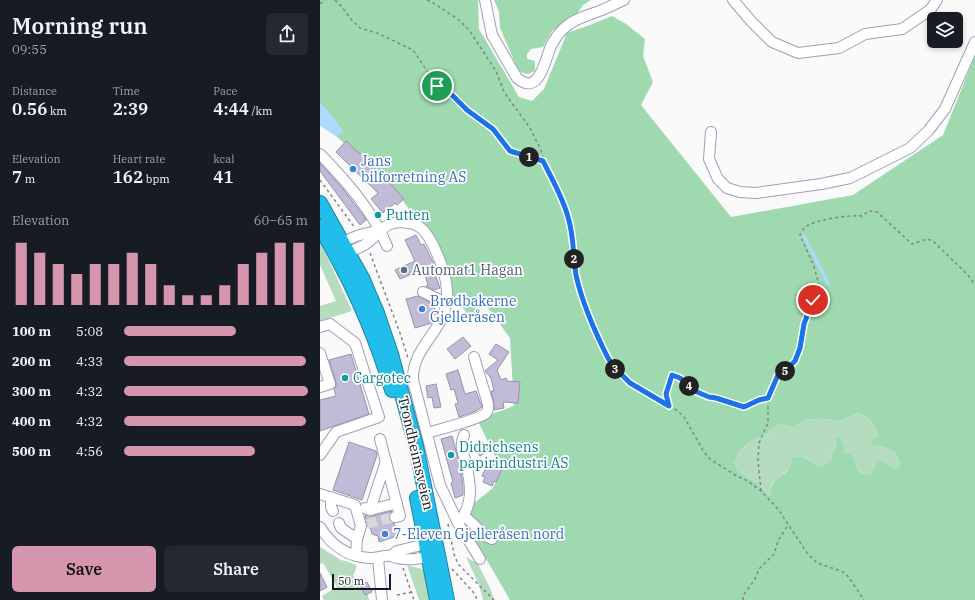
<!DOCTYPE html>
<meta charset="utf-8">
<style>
:root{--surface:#171b24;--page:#242831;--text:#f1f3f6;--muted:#9ea1a6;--accent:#d595ad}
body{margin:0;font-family:"IBM Plex Serif",serif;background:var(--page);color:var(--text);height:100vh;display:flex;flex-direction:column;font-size:15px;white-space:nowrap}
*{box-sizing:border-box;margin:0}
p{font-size:13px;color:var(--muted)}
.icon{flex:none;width:22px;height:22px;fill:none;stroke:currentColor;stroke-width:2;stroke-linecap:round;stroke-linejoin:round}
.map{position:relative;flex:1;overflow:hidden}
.sheet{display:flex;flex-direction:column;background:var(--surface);width:320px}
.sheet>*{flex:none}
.controls{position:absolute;left:607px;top:12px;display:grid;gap:8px}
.controls a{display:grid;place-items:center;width:36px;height:36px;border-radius:6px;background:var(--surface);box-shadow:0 2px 6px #0003;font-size:20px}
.scale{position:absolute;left:12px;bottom:10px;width:59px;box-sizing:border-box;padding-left:4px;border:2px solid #191721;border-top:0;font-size:11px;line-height:14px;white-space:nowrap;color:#191721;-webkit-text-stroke:3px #fff;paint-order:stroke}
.pin{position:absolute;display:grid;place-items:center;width:34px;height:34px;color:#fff;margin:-17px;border:2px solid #fff;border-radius:50%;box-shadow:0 1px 4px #0007}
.km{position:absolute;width:20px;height:20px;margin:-10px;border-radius:50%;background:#222;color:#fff;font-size:11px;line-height:20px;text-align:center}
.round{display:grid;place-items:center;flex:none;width:42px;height:42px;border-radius:6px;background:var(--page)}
.overview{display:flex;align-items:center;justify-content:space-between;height:68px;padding:0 12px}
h1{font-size:22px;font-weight:600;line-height:30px}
.metrics{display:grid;grid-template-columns:repeat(3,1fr);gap:6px;height:68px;padding:4px 12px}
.metrics div{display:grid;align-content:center}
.metrics b{font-size:17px;font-weight:600}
.metrics small{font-size:11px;font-weight:400}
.metrics p{font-size:11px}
.chart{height:112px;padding:8px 12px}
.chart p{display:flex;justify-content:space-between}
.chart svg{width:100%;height:72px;margin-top:4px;stroke:var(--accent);stroke-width:6}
.button{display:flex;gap:8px;margin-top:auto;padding:8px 12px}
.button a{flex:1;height:46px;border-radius:6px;background:var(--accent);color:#111;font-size:16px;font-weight:600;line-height:46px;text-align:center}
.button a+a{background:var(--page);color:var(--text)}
ul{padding:0 12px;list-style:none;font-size:13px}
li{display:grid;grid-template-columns:64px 48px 1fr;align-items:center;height:30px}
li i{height:10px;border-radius:5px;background:var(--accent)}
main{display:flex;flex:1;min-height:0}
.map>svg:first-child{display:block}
.green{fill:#b5dcbf}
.forest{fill:#9fd9af;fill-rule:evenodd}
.water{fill:#addafc}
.building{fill:#c1bbd7;stroke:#9792ad}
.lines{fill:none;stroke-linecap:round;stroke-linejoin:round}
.minor-tunnel{stroke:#d8d8d9;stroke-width:10;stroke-dasharray:10 5;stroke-linecap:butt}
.minor-casing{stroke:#a29db8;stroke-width:12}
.highway-casing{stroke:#1e83a4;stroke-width:16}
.path{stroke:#858489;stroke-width:1.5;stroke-dasharray:3 3;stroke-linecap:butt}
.minor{stroke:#fff;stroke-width:10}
.highway{stroke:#21bdeb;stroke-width:14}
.route-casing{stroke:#fff;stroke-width:8}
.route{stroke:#1a73e8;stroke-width:5}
.shop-dot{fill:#3f7fe0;stroke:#fff;stroke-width:1.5}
.culture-dot{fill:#0f9aa8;stroke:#fff;stroke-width:1.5}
.service-dot{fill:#5c6f8a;stroke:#fff;stroke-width:1.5}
.labels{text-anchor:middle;stroke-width:3.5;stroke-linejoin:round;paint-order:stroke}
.shop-label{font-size:14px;fill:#366cbe;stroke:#fff;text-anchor:start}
.culture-label{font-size:14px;fill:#0d838f;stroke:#fff;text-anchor:start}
.service-label{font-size:14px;fill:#4e5e75;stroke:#fff;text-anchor:start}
.street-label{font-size:14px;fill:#191721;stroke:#fff}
</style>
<main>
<section class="sheet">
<div class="overview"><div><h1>Morning run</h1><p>09:55</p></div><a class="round"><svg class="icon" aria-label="share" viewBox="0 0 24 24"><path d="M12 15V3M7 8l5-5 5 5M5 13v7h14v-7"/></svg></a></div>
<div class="metrics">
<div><p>Distance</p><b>0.56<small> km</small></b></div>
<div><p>Time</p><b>2:39</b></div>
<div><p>Pace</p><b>4:44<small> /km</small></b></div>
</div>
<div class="metrics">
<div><p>Elevation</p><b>7<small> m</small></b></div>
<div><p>Heart rate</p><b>162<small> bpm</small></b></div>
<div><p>kcal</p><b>41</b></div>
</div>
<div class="chart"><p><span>Elevation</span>60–65 m</p>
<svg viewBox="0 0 160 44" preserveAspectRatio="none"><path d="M5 44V6M15 44V12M25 44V19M35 44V25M45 44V19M55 44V19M65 44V12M75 44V19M85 44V32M95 44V38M105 44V38M115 44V32M125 44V19M135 44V12M145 44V6M155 44V6"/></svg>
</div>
<ul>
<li><b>100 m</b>5:08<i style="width:61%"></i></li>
<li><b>200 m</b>4:33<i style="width:99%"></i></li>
<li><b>300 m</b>4:32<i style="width:100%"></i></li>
<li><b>400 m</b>4:32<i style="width:99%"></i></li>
<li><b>500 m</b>4:56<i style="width:71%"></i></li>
</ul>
<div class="button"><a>Save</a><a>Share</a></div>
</section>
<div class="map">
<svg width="655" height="600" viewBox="0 0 655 600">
<rect width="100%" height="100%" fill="#fafafa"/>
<g class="green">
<polygon points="0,241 32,311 0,321 0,306 16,301 0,265"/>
<path d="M538,413C551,418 553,422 558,435L551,441V445C566,447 579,449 580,466L575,470L567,463L552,473L545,475L538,471L535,461L523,453L515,439L516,449L512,454L511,461L499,467L483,457L452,483L449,496L437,483L418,471L414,462L420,451L429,442L447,434L452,429L460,424L472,427L486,420L496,419H509L518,422Z"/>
<polygon points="0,547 21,560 32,563 37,566 33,576 47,589 49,600 4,600 2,596 17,587 3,563 0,564"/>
<polygon points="146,557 158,564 171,590 174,600 163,600 159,585"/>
<polygon points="87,565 102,569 109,579 112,600 99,600"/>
</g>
<g class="forest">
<path d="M0,0H158L159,29L199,97L212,101L224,89L247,33L270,25L292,16L306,24L325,39L323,56L333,82L321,105L411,217L533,195L623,135L655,56V600H190L140,514L173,488L181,469L157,419L194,406L190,338L163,301L154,320L131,296L113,245L78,193L2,123L0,122ZM538,413C551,418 553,422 558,435L551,441V445C566,447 579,449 580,466L575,470L567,463L558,461L552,473L545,475L538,471L535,461L531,454L523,453L524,444L519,438H515L516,449L512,454L511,461L499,467L483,457H473C471,474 462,472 453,483C451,486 450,492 449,496L437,483L418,471L414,462L420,451L429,442L447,434L452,429L460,424L472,427L486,420L496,419H509L518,422Z"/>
<polygon points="174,0 271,0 263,5 257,14 232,31 223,47 211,49 207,54 207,59 215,61 215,71 208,74 199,72 180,28 179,12"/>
</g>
<g class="water">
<polygon points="0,103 3,105 24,132 16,136 0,126"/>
<polygon points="482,234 485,235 510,283 510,286 507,285 482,236"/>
</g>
<g class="building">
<polygon points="26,141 63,176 63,175 84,199 77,205 75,203 63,213 51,199 58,193 16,152"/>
<polygon points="0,163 23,189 45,218 46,220 40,225 0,171"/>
<polygon points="96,235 101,245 104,244 114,264 112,265 120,288 114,290 106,286 108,285 103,269 80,279 75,270 95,261 85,240"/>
<polygon points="98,296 113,304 116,314 110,317 112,323 95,328 86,299"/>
<polygon points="143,337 151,346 135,359 127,349"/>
<polygon points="176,344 189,352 177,370 181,380 186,378 187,381 200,382 198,403 183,402 184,408 174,410 174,402 171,391 174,391 171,378 165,371 178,360 169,354"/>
<polygon points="31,354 49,414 0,431 0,400 16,396 14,389 16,386 16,382 9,360"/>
<polygon points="138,370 145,394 156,391 162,407 156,411 139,417 135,404 138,403 134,389 131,390 126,374"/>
<polygon points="116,384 121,407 114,408 112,397 108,398 106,386"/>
<polygon points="132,436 140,465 143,487 143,495 135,498 131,483 133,482 121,439"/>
<polygon points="29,442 56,451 57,455 42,500 13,490"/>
<polygon points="163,442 169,450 160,456 154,447"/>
<polygon points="169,460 183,467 176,482 174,481 172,486 163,482 165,477 162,476"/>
<polygon points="72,511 69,515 69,519 70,522 74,523 77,536 59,542 58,536 52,534 50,527 48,527 45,515 52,516"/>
<polygon points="0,573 7,587 0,591"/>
<polygon points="47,582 52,592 45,595 40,585"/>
</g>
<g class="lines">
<polyline class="minor-tunnel" points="47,524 75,517"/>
<g class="minor-casing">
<g id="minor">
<path d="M165,0L172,35L197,78C220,97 225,59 231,46C235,38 241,30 248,25C258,17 270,15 282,10C289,7 297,3 304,0"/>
<polyline points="413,0 431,21 452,42 478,53 519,48 545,34 582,29 610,10 617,0"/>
<polyline points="391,132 389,159 398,179 407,188 420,192 436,193 501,184 530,178 590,148 608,131 625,109 655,42"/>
<path d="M0,154C26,181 53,211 67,246"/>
<path d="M18,247C30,236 45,233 60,231"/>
<path d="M22,252C32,252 45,246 52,239C57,234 62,228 68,225C74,222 83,222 89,223C102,224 109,237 114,247C125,270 133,296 121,320C110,341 92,355 93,380L120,485L138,523L160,559"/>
<polyline points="103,292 126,303"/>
<polyline points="0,327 10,324 35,343 59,417 16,432 0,455"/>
<polyline points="0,353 10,384 0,387"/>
<path d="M107,433C117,430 161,419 166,413C169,410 168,407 168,404L154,357"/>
<polyline points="60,439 80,516 75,517"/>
<polyline points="0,494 35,505 41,526 37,539 36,556"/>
<polyline points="11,497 11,507 13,511"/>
<polyline points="45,508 50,510 77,503"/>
<polyline points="50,510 66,461"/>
<path d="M144,516C154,523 161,535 172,539"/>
<polyline points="19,523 21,528 37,539"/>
<path d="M138,523C154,505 151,485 146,463C143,451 139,447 144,435"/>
<path d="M0,527C11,545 28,557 50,558C57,558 65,555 71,556C73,557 75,558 77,558C85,560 99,560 107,556C111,555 114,552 117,549L106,544L77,551L71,556"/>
<polyline points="58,558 62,600"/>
</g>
</g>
<g class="highway-casing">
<g id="highway">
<polyline points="0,203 42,278 57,313 71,354 96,446 127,600"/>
<path d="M0,227C31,279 55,333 72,390"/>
<polyline points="97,498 117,600"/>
</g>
</g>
<g class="path">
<polyline points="15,0 22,7 30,18 40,28 57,33 93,50 117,86 128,91 147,110 173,129 190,151 223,161"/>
<polyline points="107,0 115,4 139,20 149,30 176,71 184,92 210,128 221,150 223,161 244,205 248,216 251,230 256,274 261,294 288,358 294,367 309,383 358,411 364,417 384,452 390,459 415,475 428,481 441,491 458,509 487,553 497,563 521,571 526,574 532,582 544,600"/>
<polyline points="0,4 5,0"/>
<polyline points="0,180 35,228"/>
<polyline points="50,253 80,333 88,358"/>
<polyline points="349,406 346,394 352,375 360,378 377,392 389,397 396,397 424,407 439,400 448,398"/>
<path d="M441,491L438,460L439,443L448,423V398L459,375L466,370L475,361L480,348L484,324L493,300L498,294L500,289L494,266L480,235C481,232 483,229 485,227C497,219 528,215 542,216L549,211L557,212L592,244L607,239L613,241L648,275L655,285"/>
<polyline points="128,524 134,554 138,564 174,600"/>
<polyline points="83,568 94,600"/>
<polyline points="132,569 155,594 157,600"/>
<polyline points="77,595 92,592"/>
<polyline points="423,600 423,596 435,579 439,569 454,554 458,541 468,525"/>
</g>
<use href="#minor" class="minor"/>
<use href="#highway" class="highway"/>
</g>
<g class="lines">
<g class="route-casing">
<path id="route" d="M117,86L128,91L147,110L173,129L190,151L223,161C232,179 243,198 248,217C254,236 253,256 256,275C262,303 275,332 288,358L294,367L310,383L349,406L346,394L352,375L360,378L377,392L389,397L396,398L424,407L439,400L448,398L458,375L466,370L475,361L480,348L484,324L493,300"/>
</g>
<use href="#route" class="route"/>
</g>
<g class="shop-dot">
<circle cx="33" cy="169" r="4"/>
<circle cx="102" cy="309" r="4"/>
<circle cx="65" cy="534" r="4"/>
</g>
<g class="culture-dot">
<circle cx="58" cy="215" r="4"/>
<circle cx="25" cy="378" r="4"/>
<circle cx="131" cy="455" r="4"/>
</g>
<circle class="service-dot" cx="84" cy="270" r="4"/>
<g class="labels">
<g class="shop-label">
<text x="41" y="166">Jans<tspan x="41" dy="16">bilforretning AS</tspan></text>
<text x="110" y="306">Brødbakerne<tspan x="110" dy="16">Gjelleråsen</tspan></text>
<text x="73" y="539">7-Eleven Gjelleråsen nord</text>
</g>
<g class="culture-label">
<text x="66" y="220">Putten</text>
<text x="33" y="383">Cargotec</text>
<text x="139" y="452">Didrichsens<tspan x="139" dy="16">papirindustri AS</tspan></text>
</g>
<g class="service-label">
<text x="92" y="275">Automat1 Hagan</text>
</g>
<g class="street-label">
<text transform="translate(96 453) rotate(77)" y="5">Trondheimsveien</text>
</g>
</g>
</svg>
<div class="controls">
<a><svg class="icon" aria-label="layers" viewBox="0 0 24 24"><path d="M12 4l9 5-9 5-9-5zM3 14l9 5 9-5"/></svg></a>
</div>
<div class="scale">50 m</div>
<div class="pin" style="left:117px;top:86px;background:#1e9e55"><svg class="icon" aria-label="arrive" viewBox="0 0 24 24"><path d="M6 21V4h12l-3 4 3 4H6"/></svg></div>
<div class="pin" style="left:493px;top:300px;background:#d93025"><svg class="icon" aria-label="check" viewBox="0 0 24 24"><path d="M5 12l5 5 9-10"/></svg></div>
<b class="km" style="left:209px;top:157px">1</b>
<b class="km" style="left:254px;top:259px">2</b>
<b class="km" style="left:295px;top:369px">3</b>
<b class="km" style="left:369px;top:386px">4</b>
<b class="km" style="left:465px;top:371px">5</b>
</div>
</main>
